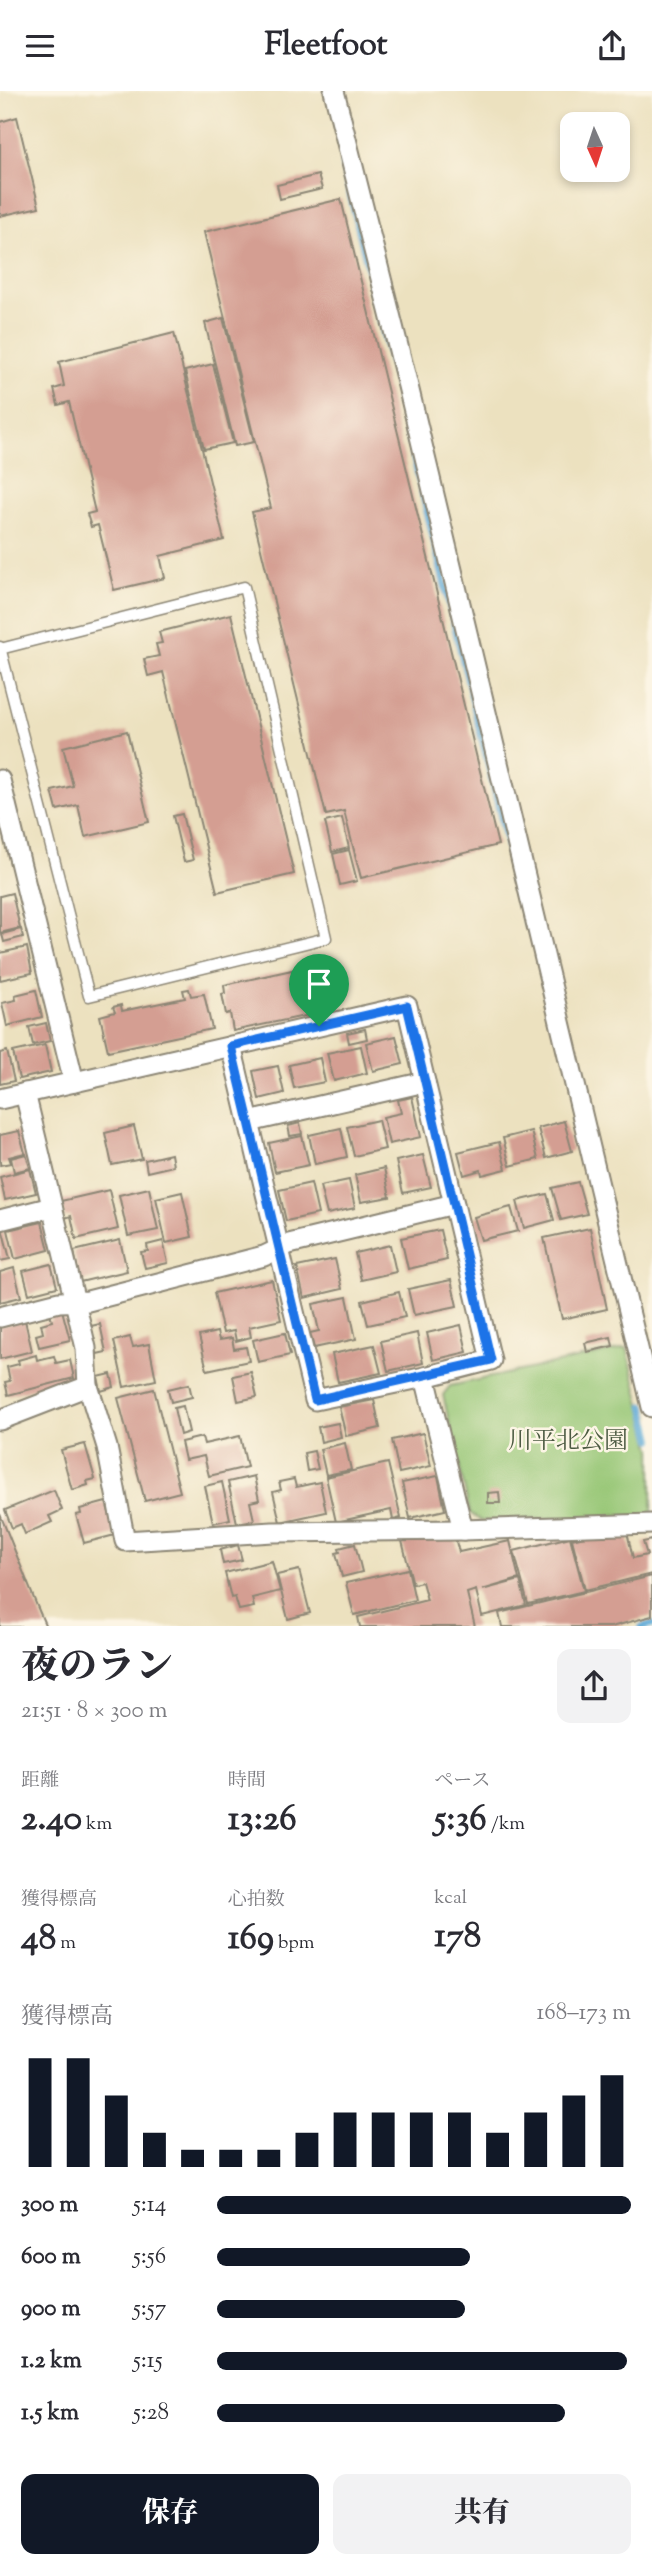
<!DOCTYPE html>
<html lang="ja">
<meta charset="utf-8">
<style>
:root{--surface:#fff;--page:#f2f2f3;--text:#2b2b33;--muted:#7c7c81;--accent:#111827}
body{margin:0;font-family:"Sorts Mill Goudy","Noto Serif JP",serif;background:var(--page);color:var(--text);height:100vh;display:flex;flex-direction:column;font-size:26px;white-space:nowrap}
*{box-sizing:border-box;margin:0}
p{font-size:23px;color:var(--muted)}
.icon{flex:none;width:38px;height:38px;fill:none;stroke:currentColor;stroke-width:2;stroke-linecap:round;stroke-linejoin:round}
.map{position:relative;height:1535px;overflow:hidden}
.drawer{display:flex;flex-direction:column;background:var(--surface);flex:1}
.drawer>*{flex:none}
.needle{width:46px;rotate:177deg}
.tools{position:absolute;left:560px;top:21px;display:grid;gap:14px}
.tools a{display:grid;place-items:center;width:70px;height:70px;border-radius:14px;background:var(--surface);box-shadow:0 4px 10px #0003;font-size:35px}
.pin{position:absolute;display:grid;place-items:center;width:60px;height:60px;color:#fff;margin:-72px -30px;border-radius:50% 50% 50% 0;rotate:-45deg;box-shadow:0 0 7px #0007}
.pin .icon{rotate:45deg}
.round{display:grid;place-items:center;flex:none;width:74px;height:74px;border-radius:14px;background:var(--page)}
.summary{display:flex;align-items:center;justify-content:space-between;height:119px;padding:0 21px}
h1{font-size:38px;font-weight:800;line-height:52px}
.metrics{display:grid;grid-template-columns:repeat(3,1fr);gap:10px;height:119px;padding:7px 21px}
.metrics div{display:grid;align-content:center}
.metrics b{font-size:35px;font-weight:800}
.metrics small{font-size:19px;font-weight:400}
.metrics p{font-size:19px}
.chart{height:196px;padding:14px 21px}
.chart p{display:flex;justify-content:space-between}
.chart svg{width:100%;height:126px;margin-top:7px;stroke:var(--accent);stroke-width:6}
.primary-button{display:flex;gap:14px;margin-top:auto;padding:14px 21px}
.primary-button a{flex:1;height:80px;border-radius:14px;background:var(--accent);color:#fff;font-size:28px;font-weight:800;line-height:80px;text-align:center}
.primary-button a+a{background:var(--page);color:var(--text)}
ul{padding:0 21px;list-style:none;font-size:23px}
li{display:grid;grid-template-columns:112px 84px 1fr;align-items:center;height:52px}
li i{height:18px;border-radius:9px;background:var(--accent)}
header{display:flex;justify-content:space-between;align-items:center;height:91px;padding:0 21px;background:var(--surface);font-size:32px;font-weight:800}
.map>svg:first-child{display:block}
.green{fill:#98c777;stroke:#627951;stroke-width:2}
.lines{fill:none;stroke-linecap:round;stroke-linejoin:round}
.stream{stroke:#61abd9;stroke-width:7}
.building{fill:#d49e92}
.lane-casing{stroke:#8c8675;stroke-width:13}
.street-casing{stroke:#8c8675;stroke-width:23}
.lane{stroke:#fff;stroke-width:10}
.street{stroke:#fff;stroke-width:19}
.route-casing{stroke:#fff;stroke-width:14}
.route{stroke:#1a73e8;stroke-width:9}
.labels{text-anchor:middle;stroke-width:5;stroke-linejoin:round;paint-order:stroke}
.park-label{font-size:24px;fill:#4c5a42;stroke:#fcf5e5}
</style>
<header><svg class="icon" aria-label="menu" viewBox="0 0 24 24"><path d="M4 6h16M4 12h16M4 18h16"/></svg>Fleetfoot<svg class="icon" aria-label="share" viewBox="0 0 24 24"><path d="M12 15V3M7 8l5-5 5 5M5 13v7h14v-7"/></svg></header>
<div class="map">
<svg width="652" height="1536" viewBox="0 0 652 1536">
<rect width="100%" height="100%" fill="#fcf5e5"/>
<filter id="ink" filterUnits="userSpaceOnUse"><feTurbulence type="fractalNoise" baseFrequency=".0143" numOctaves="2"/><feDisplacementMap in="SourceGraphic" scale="14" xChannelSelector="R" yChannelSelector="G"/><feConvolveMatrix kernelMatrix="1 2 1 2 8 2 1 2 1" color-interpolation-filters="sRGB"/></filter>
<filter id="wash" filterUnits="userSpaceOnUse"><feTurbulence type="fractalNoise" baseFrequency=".00686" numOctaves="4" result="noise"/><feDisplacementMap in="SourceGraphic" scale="28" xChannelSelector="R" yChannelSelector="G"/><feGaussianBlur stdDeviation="1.57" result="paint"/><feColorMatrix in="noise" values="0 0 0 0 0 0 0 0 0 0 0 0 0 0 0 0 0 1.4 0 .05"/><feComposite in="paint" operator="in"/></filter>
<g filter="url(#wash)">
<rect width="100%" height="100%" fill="#ece1bf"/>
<polygon class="green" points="627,1257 652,1359 652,1425 481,1430 470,1422 443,1304 450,1295"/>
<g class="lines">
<g class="stream">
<polyline points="343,73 527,834"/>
<polyline points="644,1315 652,1348"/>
<polyline points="642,1536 652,1533"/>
</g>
</g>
<g id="blocks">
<g class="building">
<polygon points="17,26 39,116 0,125 0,31"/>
<polygon points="318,84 322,98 280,108 277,94"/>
<polygon points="341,108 498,754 361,787 344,720 326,724 252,421 271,417 204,141"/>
<polygon points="223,227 254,351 235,355 205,232"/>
<polygon points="174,242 224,449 160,465 165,487 114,499 98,434 91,436 87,423 95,421 69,311 58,314 54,298 64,295 59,271"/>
<polygon points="213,273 233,352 204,358 185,280"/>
<polygon points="231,523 294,783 217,801 163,581 148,585 144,568 159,565 156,553 162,552 159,541"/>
<polygon points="127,640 149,731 85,746 78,714 57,719 52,700 73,695 63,656"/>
<polygon points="182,723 193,769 184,771 173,725"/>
<polygon points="342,727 349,757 332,761 325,731"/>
<polygon points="349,759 357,790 340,794 333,763"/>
<polygon points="12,802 20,837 0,842 0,805"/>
<polygon points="21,838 23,846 4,851 2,843"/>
<polygon points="27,856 32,882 0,889 0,862"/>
<polygon points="310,875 311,883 314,882 318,902 315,902 319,922 233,940 230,922 226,923 222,903 225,902 224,894"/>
<polygon points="189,898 191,905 204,903 212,938 108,960 100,925 115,921 113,916 121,914 122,920 185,907 183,899"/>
<polygon points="36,899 42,926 7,935 2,912 16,909 15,904"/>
<polygon points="46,932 50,950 33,954 29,936"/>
<polygon points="365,938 367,948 349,952 347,942"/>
<polygon points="396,945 403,973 373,980 366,952"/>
<polygon points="45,954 51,981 19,988 13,961"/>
<polygon points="361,955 367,982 334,990 327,962"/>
<polygon points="7,960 14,990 0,993 0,962"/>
<polygon points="320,967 325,991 294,997 289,974"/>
<polygon points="278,975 284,1002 259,1008 253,980"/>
<polygon points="412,1006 421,1046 389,1053 383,1026 401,1022 398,1009"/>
<polygon points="378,1029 385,1058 354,1065 347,1036"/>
<polygon points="564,1030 572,1060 546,1067 538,1037"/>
<polygon points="300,1032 302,1043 290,1045 288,1035"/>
<polygon points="134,1035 142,1068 112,1074 105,1042"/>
<polygon points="341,1037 347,1066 315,1073 309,1044"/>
<polygon points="19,1040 25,1062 9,1066 11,1072 0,1074 0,1044"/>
<polygon points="531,1040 538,1068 510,1075 503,1047"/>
<polygon points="302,1045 309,1074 275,1081 269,1052"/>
<polygon points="499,1051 506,1078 482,1084 481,1079 464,1084 458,1061"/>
<polygon points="26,1063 30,1077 14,1081 11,1067"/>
<polygon points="171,1063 173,1075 147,1081 145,1069"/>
<polygon points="423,1064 431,1096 403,1102 396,1070"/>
<polygon points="384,1077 390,1106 361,1111 355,1084"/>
<polygon points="30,1078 36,1102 5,1109 0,1086"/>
<polygon points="349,1089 355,1117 327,1123 320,1095"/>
<polygon points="578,1091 587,1123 561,1129 552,1097"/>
<polygon points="311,1092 318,1123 286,1130 279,1099"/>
<polygon points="149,1097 158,1139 128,1145 119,1104"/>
<polygon points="109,1099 118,1138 76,1148 71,1125 65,1127 61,1110"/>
<polygon points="182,1101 192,1146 166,1152 156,1107"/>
<polygon points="547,1103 554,1129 524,1137 517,1110"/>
<polygon points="511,1116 518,1140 481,1149 474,1126"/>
<polygon points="42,1131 49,1159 15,1168 8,1139"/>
<polygon points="590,1137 607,1218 562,1228 544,1147"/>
<polygon points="440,1139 447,1169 408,1178 401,1147"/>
<polygon points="3,1141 10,1168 0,1170 0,1142"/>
<polygon points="120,1149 127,1180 80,1191 74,1160"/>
<polygon points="163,1150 168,1172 145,1177 141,1161 148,1160 147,1154"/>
<polygon points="390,1154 396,1181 361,1189 355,1162"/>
<polygon points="335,1168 342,1198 304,1207 297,1176"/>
<polygon points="51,1173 57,1196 29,1203 23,1180"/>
<polygon points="14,1177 21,1206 0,1211 0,1181"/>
<polygon points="272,1189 281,1229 249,1236 251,1246 236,1250 234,1240 223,1242 214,1202"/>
<polygon points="451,1189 457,1215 414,1224 408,1198"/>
<polygon points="399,1201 405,1226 368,1234 362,1210"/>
<polygon points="347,1206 356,1248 314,1257 310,1242 319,1240 313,1213"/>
<polygon points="62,1219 70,1249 39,1256 36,1244 43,1242 41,1233 52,1230 50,1222"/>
<polygon points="25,1229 32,1260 0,1268 0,1235"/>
<polygon points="100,1233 106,1261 97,1263 91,1235"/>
<polygon points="461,1234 467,1261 433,1269 427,1242"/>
<polygon points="217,1241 219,1249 232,1247 234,1258 246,1256 249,1270 207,1279 199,1245"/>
<polygon points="285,1242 290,1264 258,1271 253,1249"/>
<polygon points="417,1242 423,1272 388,1280 381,1250"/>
<polygon points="130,1246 133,1256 149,1253 156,1289 124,1296 114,1250"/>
<polygon points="611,1246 613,1255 587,1261 585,1252"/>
<polygon points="374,1254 381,1282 338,1291 332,1263"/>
<polygon points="36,1264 37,1269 54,1265 56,1272 70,1269 74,1287 8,1304 5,1291 10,1290 7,1276 19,1273 18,1269"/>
<polygon points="251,1281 257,1306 238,1310 233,1285"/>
<polygon points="111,1283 114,1296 101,1300 98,1286"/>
<polygon points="189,1293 192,1306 171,1311 168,1298"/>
<polygon points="154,1298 180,1401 145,1410 118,1307"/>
<polygon points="374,1309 380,1337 346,1345 339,1316"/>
<polygon points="183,1315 189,1341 180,1344 174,1317"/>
<polygon points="338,1332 341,1346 321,1351 318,1336"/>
<polygon points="423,1342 431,1375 399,1382 392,1349"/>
<polygon points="240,1345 247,1376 209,1385 204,1365 185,1369 181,1351 202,1346 204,1353"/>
<polygon points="345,1352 351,1379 326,1384 320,1358"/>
<polygon points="85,1353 95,1388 87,1390 88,1394 72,1399 61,1359"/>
<polygon points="314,1360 318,1378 307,1380 304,1362"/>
<polygon points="388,1372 401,1427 393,1429 391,1419 336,1431 326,1386"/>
<polygon points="254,1385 259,1409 250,1411 254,1429 237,1432 228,1391"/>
<polygon points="438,1385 445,1419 410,1427 402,1392"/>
<polygon points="294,1388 296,1396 320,1391 326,1421 280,1431 273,1401 281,1399 279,1391"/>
<polygon points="222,1391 230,1428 213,1432 205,1395"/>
<polygon points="54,1399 62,1419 49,1425 52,1431 25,1443 21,1433 12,1437 5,1419"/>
<polygon points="499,1401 500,1412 488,1412 488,1402"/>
<polygon points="106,1411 115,1444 84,1452 76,1424 81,1423 80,1418"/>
<polygon points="0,1423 37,1515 46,1536 0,1536"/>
<polygon points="600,1441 627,1441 633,1467 647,1464 643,1451 652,1449 652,1483 585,1499 572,1448"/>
<polygon points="570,1446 584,1500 528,1513 514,1460"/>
<polygon points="455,1447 459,1461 510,1450 519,1488 482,1499 520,1489 526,1514 482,1525 476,1499 467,1502 475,1536 360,1536 358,1526 427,1509 422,1491 413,1493 402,1450"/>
<polygon points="355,1453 362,1481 342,1486 336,1462 340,1461 339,1457"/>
<polygon points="238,1454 242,1469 223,1473 220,1459"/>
<polygon points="272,1470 280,1500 252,1507 254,1516 239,1519 235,1506 231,1507 225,1482"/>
<polygon points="408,1478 415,1509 354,1524 346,1492"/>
<polygon points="299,1479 310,1522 288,1528 277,1484"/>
<polygon points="652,1485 652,1525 611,1536 502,1536 499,1522"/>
</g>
</g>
</g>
<g filter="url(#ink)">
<use href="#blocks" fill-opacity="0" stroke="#8c8675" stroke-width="2"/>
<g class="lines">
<g class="lane-casing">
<polyline id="lane" points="0,556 89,905 326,847 244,496 0,558"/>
</g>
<g class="street-casing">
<g id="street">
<polyline points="334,0 408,295 652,1316"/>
<polyline points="0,689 74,991"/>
<polyline points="231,955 315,1309 425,1286"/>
<polyline points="25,1002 86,1257 88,1295"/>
<polyline points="0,1008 407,915 491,1269 425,1286 463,1439"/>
<polyline points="249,1031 425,991"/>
<polyline points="0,1129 52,1116"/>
<polyline points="0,1226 59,1211 88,1210 264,1165 289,1153 454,1113"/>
<polyline points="0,1329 88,1295 107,1356 125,1450 273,1441 463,1439 652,1433"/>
</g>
</g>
<use href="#lane" class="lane"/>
<use href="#street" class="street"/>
</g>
</g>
<g class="lines" filter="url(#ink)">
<g class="route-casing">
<polygon id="route" points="407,915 491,1269 315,1309 231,955"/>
</g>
<use href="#route" class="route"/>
</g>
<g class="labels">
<g class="park-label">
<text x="568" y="1357">川平北公園</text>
</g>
</g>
</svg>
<div class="tools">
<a><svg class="needle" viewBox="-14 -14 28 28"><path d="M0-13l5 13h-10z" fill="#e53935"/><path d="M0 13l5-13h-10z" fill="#7c7c81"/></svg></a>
</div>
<div class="pin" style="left:319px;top:935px;background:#1e9e55"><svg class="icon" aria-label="arrive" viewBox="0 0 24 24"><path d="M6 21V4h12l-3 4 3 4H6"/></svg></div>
</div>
<section class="drawer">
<div class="summary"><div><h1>夜のラン</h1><p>21:51 · 8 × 300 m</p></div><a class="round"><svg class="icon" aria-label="share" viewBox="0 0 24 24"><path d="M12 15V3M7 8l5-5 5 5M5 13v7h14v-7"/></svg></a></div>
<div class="metrics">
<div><p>距離</p><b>2.40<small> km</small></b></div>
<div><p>時間</p><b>13:26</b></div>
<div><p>ペース</p><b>5:36<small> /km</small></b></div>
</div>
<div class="metrics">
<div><p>獲得標高</p><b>48<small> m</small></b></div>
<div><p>心拍数</p><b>169<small> bpm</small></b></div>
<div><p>kcal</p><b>178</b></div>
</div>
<div class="chart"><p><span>獲得標高</span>168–173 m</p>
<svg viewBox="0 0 160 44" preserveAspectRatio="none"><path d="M5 44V6M15 44V6M25 44V19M35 44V32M45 44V38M55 44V38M65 44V38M75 44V32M85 44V25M95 44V25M105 44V25M115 44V25M125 44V32M135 44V25M145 44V19M155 44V12"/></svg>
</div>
<ul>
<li><b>300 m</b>5:14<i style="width:100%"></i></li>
<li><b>600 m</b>5:56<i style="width:61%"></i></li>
<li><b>900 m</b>5:57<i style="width:60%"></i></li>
<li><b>1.2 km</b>5:15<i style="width:99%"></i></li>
<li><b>1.5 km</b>5:28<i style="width:84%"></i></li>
</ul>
<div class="primary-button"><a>保存</a><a>共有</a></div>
</section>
